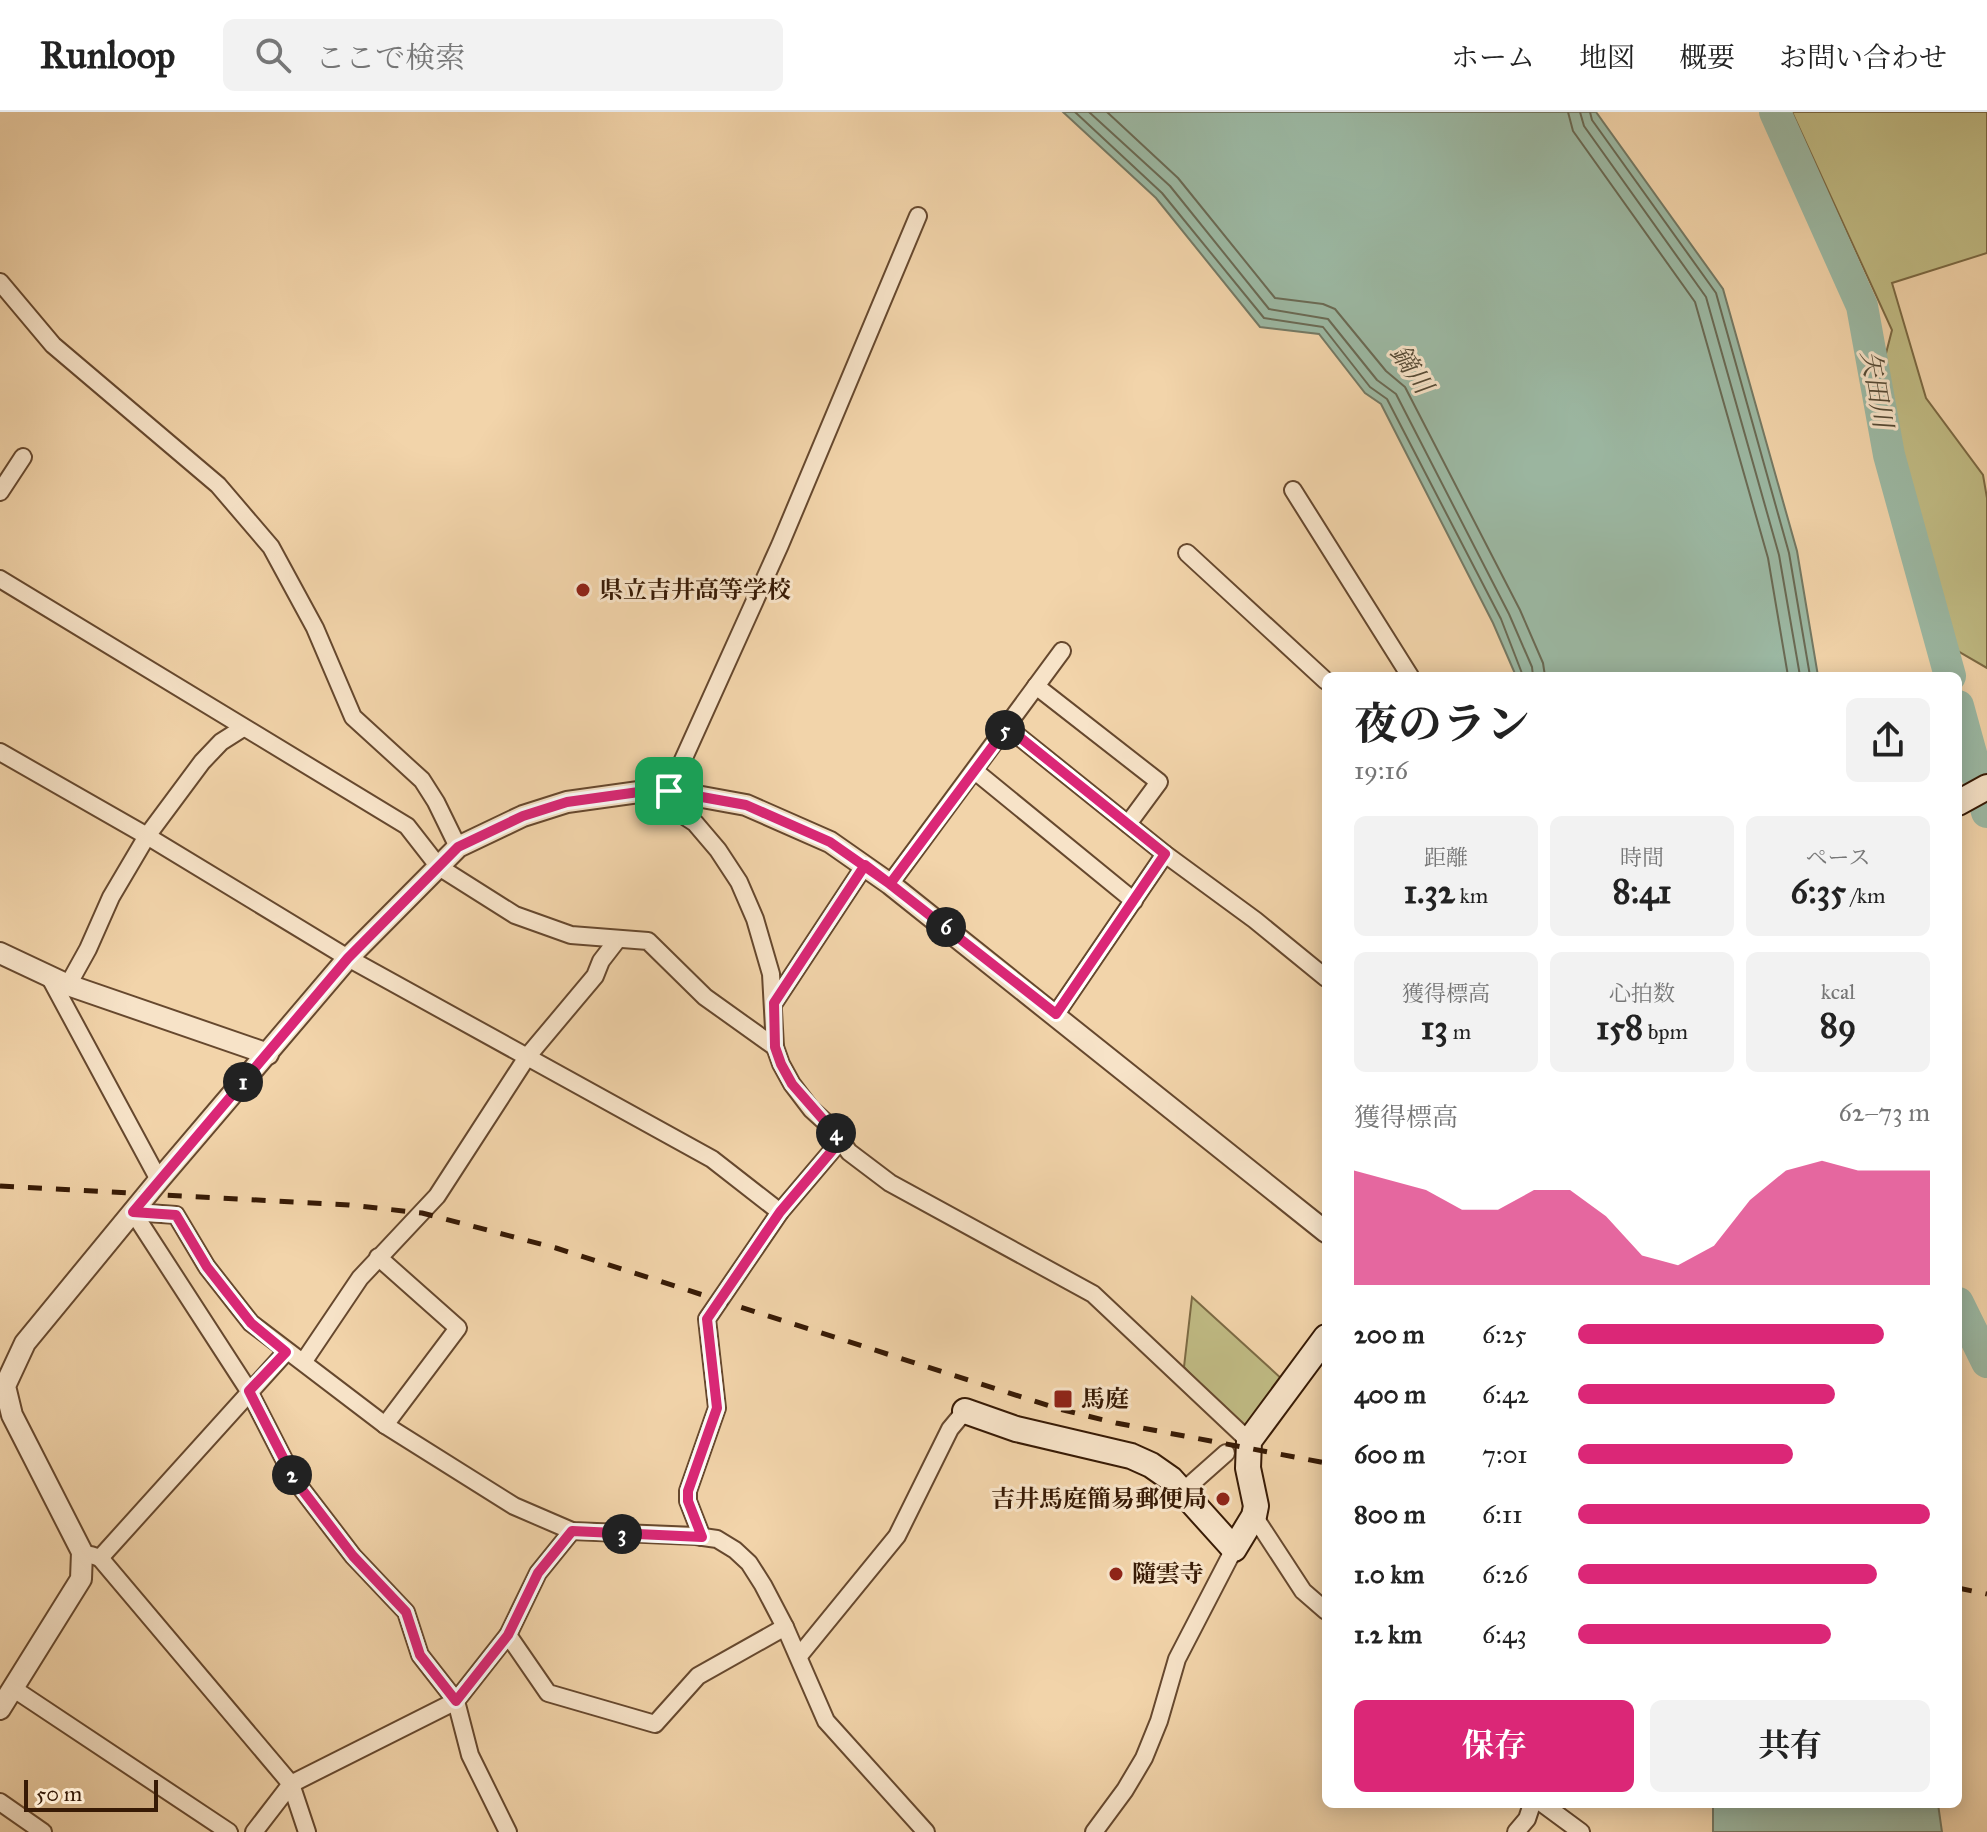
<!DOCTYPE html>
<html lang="ja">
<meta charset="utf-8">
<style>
:root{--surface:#fff;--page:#f2f2f2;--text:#222;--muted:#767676;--line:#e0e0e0;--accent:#db2777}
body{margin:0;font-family:"IM FELL Great Primer","Noto Serif JP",serif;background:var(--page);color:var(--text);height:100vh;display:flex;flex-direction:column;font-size:30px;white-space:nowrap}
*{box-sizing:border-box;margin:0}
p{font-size:26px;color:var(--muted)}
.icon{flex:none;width:44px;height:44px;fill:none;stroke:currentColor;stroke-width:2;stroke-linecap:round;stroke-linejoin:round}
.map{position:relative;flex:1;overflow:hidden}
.sheet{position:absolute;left:1322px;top:560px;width:640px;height:1136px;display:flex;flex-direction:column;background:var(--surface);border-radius:12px;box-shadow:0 4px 20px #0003}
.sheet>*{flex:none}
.scale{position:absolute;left:24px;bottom:20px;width:134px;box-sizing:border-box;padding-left:8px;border:4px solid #371a05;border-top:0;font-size:22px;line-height:28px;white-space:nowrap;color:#371a05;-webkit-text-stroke:6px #f7e3c8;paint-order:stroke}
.pin{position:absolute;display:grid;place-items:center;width:68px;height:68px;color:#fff;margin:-34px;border-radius:16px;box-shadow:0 4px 12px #0006}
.km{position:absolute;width:40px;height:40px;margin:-20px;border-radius:50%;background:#222;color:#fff;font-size:22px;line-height:40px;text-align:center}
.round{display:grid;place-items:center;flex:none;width:84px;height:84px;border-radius:12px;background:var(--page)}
.head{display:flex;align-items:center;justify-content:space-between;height:136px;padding:0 32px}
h1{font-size:44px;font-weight:700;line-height:60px}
.figures{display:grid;grid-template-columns:repeat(3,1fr);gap:12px;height:136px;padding:8px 32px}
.figures div{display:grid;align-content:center;border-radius:12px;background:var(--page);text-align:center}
.figures b{font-size:34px;font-weight:700}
.figures small{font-size:22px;font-weight:400}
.figures p{font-size:22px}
.chart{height:224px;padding:16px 32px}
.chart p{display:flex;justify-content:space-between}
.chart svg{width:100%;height:144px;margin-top:8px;fill:var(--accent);opacity:.7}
.cta{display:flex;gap:16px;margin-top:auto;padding:16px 32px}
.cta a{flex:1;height:92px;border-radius:12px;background:var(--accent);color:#fff;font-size:32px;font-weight:700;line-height:92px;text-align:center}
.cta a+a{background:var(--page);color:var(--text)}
ul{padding:0 32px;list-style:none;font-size:26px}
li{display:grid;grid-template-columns:128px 96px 1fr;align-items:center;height:60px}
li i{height:20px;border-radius:10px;background:var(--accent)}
header{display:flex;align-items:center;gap:48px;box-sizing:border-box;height:112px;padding:0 40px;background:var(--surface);border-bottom:2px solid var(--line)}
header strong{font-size:38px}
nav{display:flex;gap:44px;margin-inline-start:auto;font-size:28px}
.search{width:560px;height:72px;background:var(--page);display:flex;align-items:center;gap:20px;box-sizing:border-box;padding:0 28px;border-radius:12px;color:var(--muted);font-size:30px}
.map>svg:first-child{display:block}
.green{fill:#c0bb84;stroke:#7c6a44;stroke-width:2}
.water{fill:#9cb9a4;stroke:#747964;stroke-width:2}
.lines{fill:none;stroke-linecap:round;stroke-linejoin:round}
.shore{stroke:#6a6a54;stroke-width:2}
.river{stroke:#9cb9a4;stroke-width:32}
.minor-casing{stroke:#66482e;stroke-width:20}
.tertiary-casing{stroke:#66482e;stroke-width:24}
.secondary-casing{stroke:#371a05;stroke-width:28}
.minor{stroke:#f7e3c8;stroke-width:16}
.tertiary{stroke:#f7e3c8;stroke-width:20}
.secondary{stroke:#f7e3c8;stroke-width:24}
.rail{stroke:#371a05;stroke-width:5;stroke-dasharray:14 14;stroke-linecap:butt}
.route-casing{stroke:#fff;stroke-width:16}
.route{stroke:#db2777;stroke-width:10}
.poi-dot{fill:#8f2418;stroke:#f7e3c8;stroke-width:3}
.labels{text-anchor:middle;stroke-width:6;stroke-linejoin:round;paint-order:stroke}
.poi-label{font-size:24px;font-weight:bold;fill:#371a05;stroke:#f7e3c8;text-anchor:start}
.water-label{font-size:26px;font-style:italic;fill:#554a35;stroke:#f7e3c8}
</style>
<header>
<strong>Runloop</strong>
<div class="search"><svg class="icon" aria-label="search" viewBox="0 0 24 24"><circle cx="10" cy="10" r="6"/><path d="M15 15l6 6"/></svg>ここで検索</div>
<nav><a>ホーム</a><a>地図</a><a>概要</a><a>お問い合わせ</a></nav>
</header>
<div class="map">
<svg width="1987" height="1720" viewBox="0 0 1987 1720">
<rect width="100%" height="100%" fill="#f2d4aa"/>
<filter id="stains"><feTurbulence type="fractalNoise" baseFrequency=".0025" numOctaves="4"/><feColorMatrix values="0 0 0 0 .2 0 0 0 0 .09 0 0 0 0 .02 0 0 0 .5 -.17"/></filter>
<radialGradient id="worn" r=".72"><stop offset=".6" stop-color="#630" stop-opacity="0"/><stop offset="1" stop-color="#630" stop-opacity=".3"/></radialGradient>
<g class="green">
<polygon points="1792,0 1987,0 1987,141 1892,171 1926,286 1983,363 1987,386 1987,556 1951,535 1906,351 1889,328 1883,253 1892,218"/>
<polygon points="1192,1185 1283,1268 1245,1315 1233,1312 1184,1255"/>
</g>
<g class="water">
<polygon points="1063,0 1596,0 1723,177 1797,439 1818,564 1516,564 1493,511 1381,292 1365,281 1319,222 1260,215 1156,86"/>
<polygon points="1713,1692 1938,1692 1942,1720 1713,1720"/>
</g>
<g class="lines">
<g class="shore">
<polyline points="1075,0 1162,81 1264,206 1323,215 1370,275 1387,287 1501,507 1523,564"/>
<polyline points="1089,0 1170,74 1269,197 1328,207 1377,268 1396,282 1509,502 1532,555 1533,564"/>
<polyline points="1107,0 1178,66 1275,186 1323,192 1335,197 1386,259 1405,275 1520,498 1543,551 1545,564"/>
<polyline points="1568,0 1573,19 1695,190 1768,446 1788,564"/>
<polyline points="1580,0 1584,14 1706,185 1779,443 1800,564"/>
<polyline points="1590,0 1592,8 1716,181 1789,441 1810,564"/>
</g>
<g class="river">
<polyline points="1775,0 1862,194 1889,343 1950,564"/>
<polyline points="1958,594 1987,700"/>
<polyline points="1958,1191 1987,1250"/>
</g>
<g class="minor-casing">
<g id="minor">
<polyline points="0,170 53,233 218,373 271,435 315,516 353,605 422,668 436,690 458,735"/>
<polyline points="1293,378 1410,564"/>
<polyline points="0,380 23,345"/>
<polyline points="1187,441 1326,569"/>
<polyline points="0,467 407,714 439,755 515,803 571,823 648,829 705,885 775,935"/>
<polyline points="1036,574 1159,670 1128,712"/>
<polyline points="1007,615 1165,742 1255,808 1326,866"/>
<polyline points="0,640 147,724 348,846 712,1047 780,1100"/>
<polyline points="975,659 1134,789"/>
<polyline points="646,679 695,711 718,738 739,770 755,807 771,862 775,935 781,952 792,972 811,997 833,1017 849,1040 890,1071 1093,1182 1249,1329"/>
<polyline points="669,679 780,433 918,104"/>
<polyline points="890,772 1062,539"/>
<polyline points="50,866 159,1068"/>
<polyline points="68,873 88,837 111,785 147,724 202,650 221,630 243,616"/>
<polyline points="774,891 865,753"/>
<polyline points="1056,902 1165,742"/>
<polyline points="133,1100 176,1103 207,1155 251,1211 385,1313 514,1394 572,1419 696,1424 717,1427 735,1438 749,1451 763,1473 785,1515 826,1609 926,1720"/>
<polyline points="133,1100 249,1279 294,1367 353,1444 406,1500 420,1543 456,1589 470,1643 508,1720"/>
<polyline points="378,1145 458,1216 385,1313"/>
<polyline points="304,1249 360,1166 437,1084 527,945 595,864 601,849 618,827"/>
<polyline points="1182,1380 1226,1341"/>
<polyline points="1254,1404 1303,1479 1326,1499"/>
<polyline points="702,1425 688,1389 688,1379 717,1296 707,1207 780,1100 841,1028"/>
<polyline points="91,1443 100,1446 286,1240"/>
<polyline points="100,1446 291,1672 307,1720"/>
<polyline points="508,1523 548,1581 655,1612 698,1564 785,1515"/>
<polyline points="799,1544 897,1424 950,1317 965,1299"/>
<polyline points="14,1577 229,1720"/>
<polyline points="0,1690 43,1720"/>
<polyline points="1543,1692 1581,1720"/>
<polyline points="254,1720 291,1672 456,1589 508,1523 538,1461 572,1419"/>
<polyline points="1094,1720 1125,1678 1144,1646 1159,1609 1177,1547 1234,1437"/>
<polyline points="1516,1720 1527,1707 1532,1692"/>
</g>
</g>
<g class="tertiary-casing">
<g id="tertiary">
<polyline points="0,841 68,873 268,942"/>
<polyline points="0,1597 81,1467 82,1440 12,1303 5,1274 25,1231 159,1068 348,846 458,735 523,704 567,690 646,679 669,679 746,693 830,730 890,772 1326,1120"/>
</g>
</g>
<g class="secondary-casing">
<g id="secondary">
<polyline points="1958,691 1987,675"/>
<polyline points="965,1299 1016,1317 1131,1344 1151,1353 1171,1367 1234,1437 1254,1404 1256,1394 1248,1356 1249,1329 1326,1225"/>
</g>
</g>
<use href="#minor" class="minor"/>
<use href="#tertiary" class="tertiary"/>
<use href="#secondary" class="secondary"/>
<g class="rail">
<polyline points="0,1074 349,1093 422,1101 556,1136 1059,1297 1116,1311 1326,1351"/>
<polyline points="1958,1476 1987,1482"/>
</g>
</g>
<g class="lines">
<g class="route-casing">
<polyline id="route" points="669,679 646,679 567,690 523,704 458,735 348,846 133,1100 176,1103 207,1155 251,1211 286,1240 249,1279 294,1367 353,1444 406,1500 420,1543 456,1589 508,1523 538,1461 572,1419 702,1425 688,1389 688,1379 717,1296 707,1207 780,1100 841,1028 792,972 781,952 775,935 774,891 865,753 890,772 1007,615 1165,742 1056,902 890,772 830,730 746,693 669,679"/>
</g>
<use href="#route" class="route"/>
</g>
<g class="poi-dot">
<circle cx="583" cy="478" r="8"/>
<rect x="1053" y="1277" width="20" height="20" rx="4"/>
<circle cx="1223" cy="1387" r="8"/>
<circle cx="1116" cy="1462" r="8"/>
</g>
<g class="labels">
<g class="poi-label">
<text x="599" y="486">県立吉井高等学校</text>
<text x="1081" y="1295">馬庭</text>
<text x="1207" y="1395" text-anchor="end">吉井馬庭簡易郵便局</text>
<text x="1132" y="1470">隨雲寺</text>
</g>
<g class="water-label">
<text transform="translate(1412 257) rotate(56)" y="9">鏑川</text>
<text transform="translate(1877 277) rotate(80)" y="9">矢田川</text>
</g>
</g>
<rect width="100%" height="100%" filter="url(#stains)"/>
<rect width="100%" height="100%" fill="url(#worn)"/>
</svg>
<div class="scale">50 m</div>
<div class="pin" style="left:669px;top:679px;background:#1e9e55"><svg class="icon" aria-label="arrive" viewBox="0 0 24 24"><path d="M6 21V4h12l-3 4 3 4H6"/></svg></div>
<b class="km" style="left:243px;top:970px">1</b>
<b class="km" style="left:292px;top:1363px">2</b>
<b class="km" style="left:622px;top:1422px">3</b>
<b class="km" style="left:836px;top:1021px">4</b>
<b class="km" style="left:1005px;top:618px">5</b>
<b class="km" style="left:946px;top:815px">6</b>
<section class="sheet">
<div class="head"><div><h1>夜のラン</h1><p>19:16</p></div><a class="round"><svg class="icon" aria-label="share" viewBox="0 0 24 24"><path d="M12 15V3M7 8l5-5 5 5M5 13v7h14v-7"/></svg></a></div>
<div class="figures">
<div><p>距離</p><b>1.32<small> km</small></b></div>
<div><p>時間</p><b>8:41</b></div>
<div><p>ペース</p><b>6:35<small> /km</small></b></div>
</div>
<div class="figures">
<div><p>獲得標高</p><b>13<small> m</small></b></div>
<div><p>心拍数</p><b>158<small> bpm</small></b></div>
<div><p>kcal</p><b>89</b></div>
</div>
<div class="chart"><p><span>獲得標高</span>62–73 m</p>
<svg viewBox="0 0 160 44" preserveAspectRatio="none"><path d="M0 44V9L10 12L20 15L30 21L40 21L50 15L60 15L70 23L80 35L90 38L100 32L110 18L120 9L130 6L140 9L150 9L160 9V44z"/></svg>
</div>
<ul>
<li><b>200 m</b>6:25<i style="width:87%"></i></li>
<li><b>400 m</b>6:42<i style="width:73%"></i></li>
<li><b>600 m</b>7:01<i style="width:61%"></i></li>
<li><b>800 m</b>6:11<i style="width:100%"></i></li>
<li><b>1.0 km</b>6:26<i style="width:85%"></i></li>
<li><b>1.2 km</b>6:43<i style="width:72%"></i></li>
</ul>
<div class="cta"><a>保存</a><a>共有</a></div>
</section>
</div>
